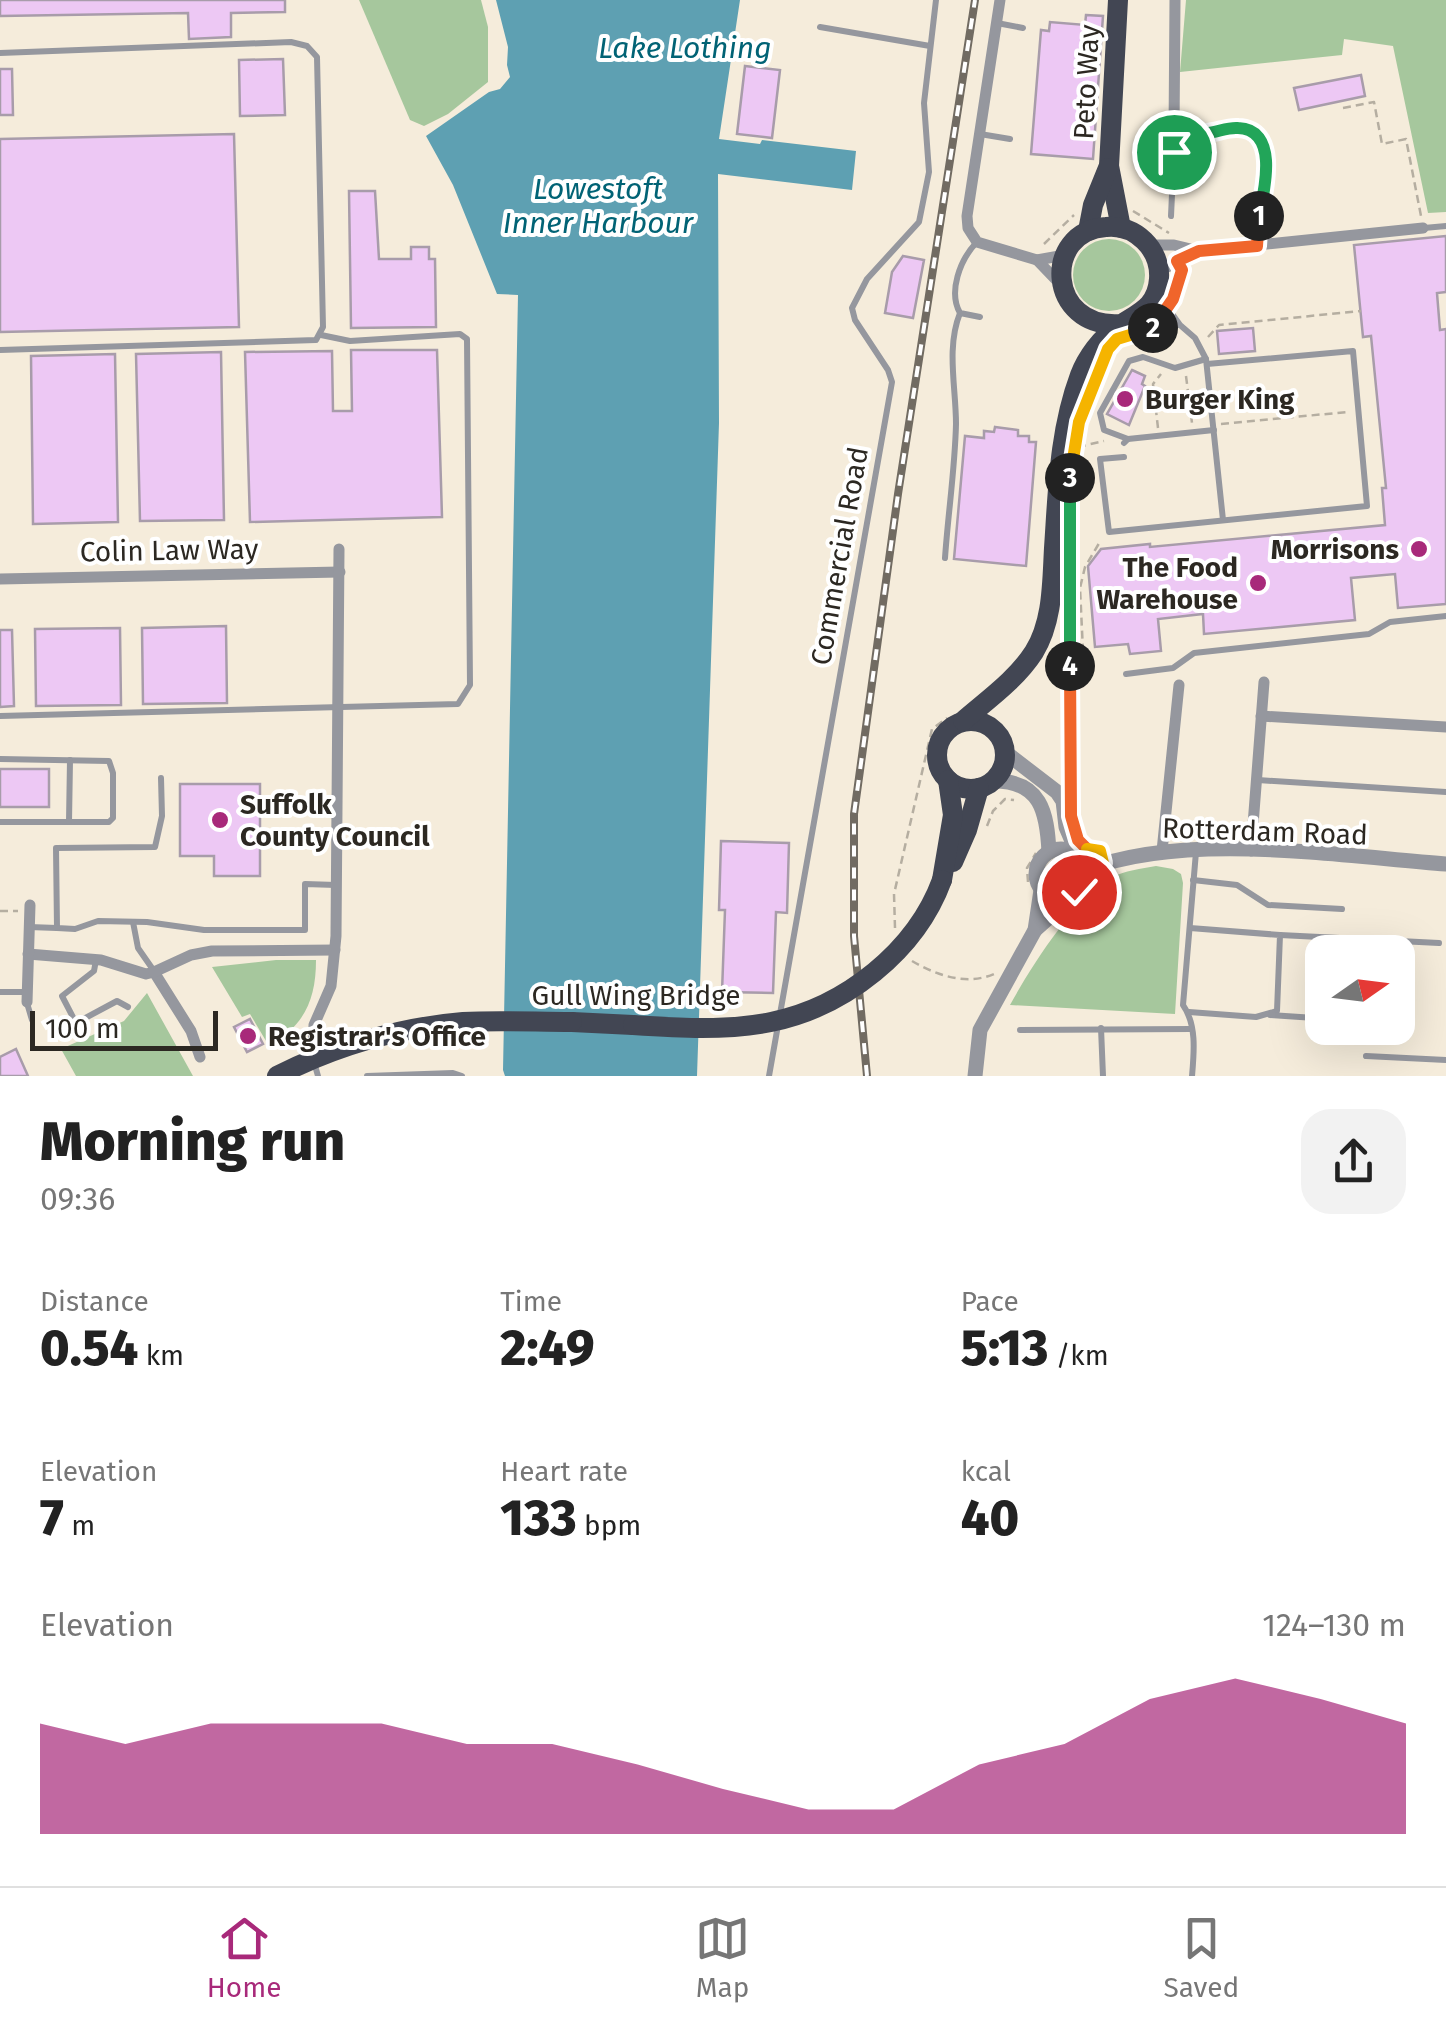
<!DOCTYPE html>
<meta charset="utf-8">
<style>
:root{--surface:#fff;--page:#f2f2f2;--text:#222;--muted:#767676;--line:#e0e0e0;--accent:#a8297a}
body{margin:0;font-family:"Fira Sans",sans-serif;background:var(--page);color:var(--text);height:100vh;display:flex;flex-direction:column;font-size:38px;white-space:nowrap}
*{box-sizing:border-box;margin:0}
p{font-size:32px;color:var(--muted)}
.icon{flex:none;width:55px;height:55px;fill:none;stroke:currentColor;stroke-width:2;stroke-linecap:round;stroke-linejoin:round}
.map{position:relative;height:1076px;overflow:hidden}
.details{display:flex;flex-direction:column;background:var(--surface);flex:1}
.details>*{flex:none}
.needle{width:65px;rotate:76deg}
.buttons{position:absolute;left:1305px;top:935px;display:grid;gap:20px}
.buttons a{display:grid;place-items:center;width:110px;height:110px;border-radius:20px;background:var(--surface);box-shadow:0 10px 40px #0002;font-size:50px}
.scale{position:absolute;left:30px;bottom:25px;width:188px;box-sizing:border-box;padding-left:10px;border:5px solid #2c2822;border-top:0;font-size:28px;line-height:35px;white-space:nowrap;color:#2c2822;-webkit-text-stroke:8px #fff;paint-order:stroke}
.pin{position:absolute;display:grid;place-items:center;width:85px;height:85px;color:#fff;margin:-42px;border:5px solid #fff;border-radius:50%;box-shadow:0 2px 10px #0007}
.km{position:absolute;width:50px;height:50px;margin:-25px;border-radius:50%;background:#222;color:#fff;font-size:28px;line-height:50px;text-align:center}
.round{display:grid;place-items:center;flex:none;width:105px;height:105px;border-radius:30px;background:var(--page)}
.overview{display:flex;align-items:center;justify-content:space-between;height:170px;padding:0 40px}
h1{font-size:55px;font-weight:800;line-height:75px}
.metrics{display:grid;grid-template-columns:repeat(3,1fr);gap:15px;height:170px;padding:10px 40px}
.metrics div{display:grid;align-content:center}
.metrics b{font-size:50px;font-weight:800}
.metrics small{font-size:28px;font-weight:400}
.metrics p{font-size:28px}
.chart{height:280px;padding:20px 40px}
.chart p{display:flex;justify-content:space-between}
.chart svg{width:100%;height:180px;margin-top:10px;fill:var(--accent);opacity:.7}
.menu{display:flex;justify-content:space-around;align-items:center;height:140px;border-top:2px solid var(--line);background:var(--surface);font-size:28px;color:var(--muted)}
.menu a{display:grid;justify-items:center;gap:5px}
.menu .selected{color:var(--accent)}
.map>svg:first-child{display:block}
.green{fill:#a6c79d}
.water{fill:#5ea0b2}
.building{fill:#edc8f4;stroke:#a89caa;stroke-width:2.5}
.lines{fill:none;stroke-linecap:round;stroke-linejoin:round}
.path{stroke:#b5aea1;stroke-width:2.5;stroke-dasharray:8 5;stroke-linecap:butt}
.service{stroke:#95979e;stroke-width:6}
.minor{stroke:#95979e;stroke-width:11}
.tertiary{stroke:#95979e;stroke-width:15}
.trunk{stroke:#424653;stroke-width:20}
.rail-casing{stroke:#716b62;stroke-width:8}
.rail{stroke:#fff;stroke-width:4;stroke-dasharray:11;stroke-linecap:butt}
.trunk-bridge{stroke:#424653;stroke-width:20}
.split-1-casing{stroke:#fff;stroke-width:20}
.split-2-casing{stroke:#fff;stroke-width:20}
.split-3-casing{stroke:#fff;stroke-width:20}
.split-4-casing{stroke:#fff;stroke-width:20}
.split-5-casing{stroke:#fff;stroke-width:20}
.split-6-casing{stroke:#fff;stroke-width:20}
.split-1{stroke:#22a559;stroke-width:12}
.split-2{stroke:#f0652b;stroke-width:12}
.split-3{stroke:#f5b400;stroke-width:12}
.split-4{stroke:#22a559;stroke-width:12}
.split-5{stroke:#f0652b;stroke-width:12}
.split-6{stroke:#f5b400;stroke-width:12}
.poi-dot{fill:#a8297a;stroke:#fff;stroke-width:4}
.labels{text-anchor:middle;stroke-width:8;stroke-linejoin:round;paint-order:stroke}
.street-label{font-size:28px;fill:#2c2822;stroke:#fff}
.poi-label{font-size:28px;font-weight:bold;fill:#2c2822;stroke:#fff;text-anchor:start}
.water-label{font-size:30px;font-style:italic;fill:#016375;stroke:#fff}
</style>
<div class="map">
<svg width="1446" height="1076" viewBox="0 0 1446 1076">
<rect width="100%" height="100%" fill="#f5ecdb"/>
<g class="green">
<polygon points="359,0 481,0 488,27 488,82 448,114 424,126 410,120"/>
<polygon points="1186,0 1446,0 1446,212 1428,213 1393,46 1344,39 1342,55 1180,72"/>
<circle cx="1109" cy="275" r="36"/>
<path d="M1156,866L1173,869L1181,874L1183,883L1175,1014L1010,1005C1031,967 1073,900 1111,878C1125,870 1141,869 1156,866Z"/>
<path d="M276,960H316C316,1000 304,1026 269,1046L250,1014L242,1017L212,967Z"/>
<polygon points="147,993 193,1076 76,1076 61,1049 124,1021"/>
</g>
<polygon class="water" points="496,0 740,0 719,139 760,144 762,140 856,151 852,190 718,174 719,423 697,1076 505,1076 503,1070 518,295 497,294 453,185 426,136 489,92 500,89 510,77 507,65 508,47"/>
<g class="building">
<polygon points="0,0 285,0 285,12 231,13 231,37 189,39 188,13 0,16"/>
<polygon points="1086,15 1103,16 1093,159 1031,154 1041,30 1049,31 1050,22 1085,25"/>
<polygon points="283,59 285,115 240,116 239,60"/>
<polygon points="745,66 780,70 772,138 737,134"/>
<polygon points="0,69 12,69 13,115 0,115"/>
<polygon points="1361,75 1365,96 1299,110 1294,88"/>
<polygon points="234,134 239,327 0,332 0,139"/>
<polygon points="349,191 375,191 379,259 411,259 411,247 429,247 429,259 435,259 436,327 351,328"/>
<polygon points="1446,236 1446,292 1437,293 1440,330 1446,329 1446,604 1398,608 1395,574 1351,578 1355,620 1204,634 1203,614 1158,619 1161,651 1130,654 1128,644 1095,647 1088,566 1101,549 1150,544 1150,547 1385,525 1382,488 1386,488 1371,336 1363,337 1354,245"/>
<polygon points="903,256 924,260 913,318 885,313 892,272"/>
<polygon points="1253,328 1255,351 1219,354 1217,331"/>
<polygon points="351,350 437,350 442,517 250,522 245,352 332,351 333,411 352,411"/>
<polygon points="221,352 224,520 140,521 136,354"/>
<polygon points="115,354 118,522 33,524 31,356"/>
<polygon points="1132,370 1145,376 1142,384 1145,386 1129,425 1107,414"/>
<polygon points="995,427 1018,430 1018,436 1029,436 1029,442 1036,442 1026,566 954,559 965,436 984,438 984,431 994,432"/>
<polygon points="226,626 227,703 143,704 142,628"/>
<polygon points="120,628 121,705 36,706 35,629"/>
<polygon points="0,630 12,630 14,706 0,707"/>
<rect x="0" y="769" width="49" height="38"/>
<polygon points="180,784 260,784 260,876 214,876 214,856 180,856"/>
<polygon points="721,841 789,843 787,913 776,912 773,993 722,992 725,910 719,910"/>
<polygon points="250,1019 263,1044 247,1052 234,1027"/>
<polygon points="16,1049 28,1076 0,1076 0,1057"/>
</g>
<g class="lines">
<g class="path">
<polyline points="1343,108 1374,102 1382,144 1406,139 1421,216"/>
<polyline points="1133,211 1169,233"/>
<polyline points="1044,244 1074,215"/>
<polyline points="1173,298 1181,272"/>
<polyline points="1136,335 1152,329"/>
<polyline points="1208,337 1219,325 1361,311"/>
<polyline points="1186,376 1192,423"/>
<polyline points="1221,424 1347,412"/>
<polyline points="1158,428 1153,384 1161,374"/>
<polyline points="1078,447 1104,441"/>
<polyline points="1069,592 1072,716 1070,784"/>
<polyline points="1070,655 1083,651 1080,588 1085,567 1101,540"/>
<polyline points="987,826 993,811 1005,799 1014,800"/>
<polyline points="1028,882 1027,868 1036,853"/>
<polyline points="1084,897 1104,879"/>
<polyline points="0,911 18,911"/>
<polyline points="895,928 894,894 932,729 947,718"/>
<path d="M912,961C936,975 966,986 994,974"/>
</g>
<g class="service">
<polyline points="997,23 1023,28"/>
<polyline points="820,27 930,46"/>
<polyline points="0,53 291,42 307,46 317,57 323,327 316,340 0,350"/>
<polyline points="980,134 1010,139"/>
<polyline points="1136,148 1174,152"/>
<polyline points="1171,216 1174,151"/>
<polyline points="1424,228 1446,226"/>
<path d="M976,243C960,260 948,292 960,313L980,317"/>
<polyline points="1160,297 1180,325 1195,338 1206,359 1223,520"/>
<polyline points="1143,315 1178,325"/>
<polyline points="1128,439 1104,430 1100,413 1129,361 1143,357 1175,368 1206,359"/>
<polyline points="1124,443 1128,439 1214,430"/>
<polyline points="1124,457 1100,459 1109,532 1367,506 1353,351 1207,364"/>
<path d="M945,558C948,514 955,468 956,424C956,387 946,348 960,313"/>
<polyline points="1126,674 1173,668 1194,653 1369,634 1390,622 1446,616"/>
<polyline points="0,716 458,704 470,685 467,339 460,334 350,341 321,335"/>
<polyline points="0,759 109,761 113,773 113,818 109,822 0,822"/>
<polyline points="161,778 162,816 155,847 56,848 57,928 75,929 98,921 147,922 204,930 305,930 305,884 336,885"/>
<polyline points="1258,780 1446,792"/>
<polyline points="69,822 70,760"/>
<polyline points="1193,880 1237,885 1268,905 1342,909"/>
<polyline points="133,922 138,948 154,971"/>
<polyline points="29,927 57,928"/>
<polyline points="1280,935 1439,943"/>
<polyline points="96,960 94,971 62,996 76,1023 117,1001 128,1007"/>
<polyline points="0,992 27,992"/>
<polyline points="27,1003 32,1020"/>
<polyline points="1189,1012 1256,1017 1277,1011 1280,935 1190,928"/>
<polyline points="1270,1015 1315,1018 1322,1027 1319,1040"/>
<polyline points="1101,1028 1103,1076"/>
<polyline points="1020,1030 1191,1029"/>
<polyline points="1366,1056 1446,1060"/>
<polyline points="314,1062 318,1076"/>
<polyline points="367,1076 453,1073 462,1076"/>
<polyline points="769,1076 892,382 888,370 855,320 852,308 867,279 919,222 929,172 924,103 936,0"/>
<path d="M1192,1076C1194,1053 1197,1025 1183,1005L1196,852"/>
</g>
<g class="minor">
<polyline points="1000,0 967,216 968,228 977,242 1037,260 1065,255"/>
<path d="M1175,0L1174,133C1187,133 1201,134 1214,132C1221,131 1230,127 1237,128C1289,129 1254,218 1257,246"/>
<polyline points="1174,150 1174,133"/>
<polyline points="1148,245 1174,245 1199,251 1423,228"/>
<polyline points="1037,260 1061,285"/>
<polyline points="1159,271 1199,251"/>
<polyline points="0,579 340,572"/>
<polyline points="1261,716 1446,727"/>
<polyline points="1162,851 1179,685"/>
<polyline points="1251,851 1264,682"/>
<polyline points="28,954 101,960 146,974 154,972 191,1031 200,1057"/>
<polyline points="154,972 191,955 212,951 335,950"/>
<polyline points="27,1002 30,905"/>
<polyline points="313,1056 314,1025 331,986 336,936 339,549"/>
</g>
<g class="tertiary">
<polyline points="1005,752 1057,792 1063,801 1066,827 1078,855"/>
<path d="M994,781C1041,781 1047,812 1049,852"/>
<circle cx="1061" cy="874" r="25"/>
<path d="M1086,870C1185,831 1340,856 1446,864"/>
<polyline points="1035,930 1072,897"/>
<polyline points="975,1076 980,1030 1035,930 1041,890"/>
</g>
<g class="trunk">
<polyline points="1118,0 1109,166 1121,228"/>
<polyline points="1088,231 1093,205 1108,168"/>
<circle cx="971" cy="755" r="34"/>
<path d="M963,721C987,700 1016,680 1034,652C1053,621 1052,583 1054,548C1058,490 1059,431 1080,375C1087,357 1101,338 1117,327C1137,313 1157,308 1159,279C1161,249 1135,224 1106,227C1042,231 1047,329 1120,324"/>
<polyline points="953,862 967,830 979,788"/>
<polyline points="942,880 953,815 948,780"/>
<polyline points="572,1022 633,1025"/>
</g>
<g class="rail-casing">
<polyline id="rail" points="867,1076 854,936 854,814 898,494 975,0"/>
</g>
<use href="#rail" class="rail"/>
<g class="trunk-bridge">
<path d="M633,1025C678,1028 726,1031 771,1022C845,1007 916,951 942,880"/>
<path d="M277,1076C333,1047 400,1027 463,1022C499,1020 536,1022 572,1022"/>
</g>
</g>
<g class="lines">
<g class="split-1-casing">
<path id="split-1" d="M1174,152V133C1185,133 1196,134 1206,133C1216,133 1227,127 1238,128C1280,129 1264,192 1259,216"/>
</g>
<g class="split-2-casing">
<polyline id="split-2" points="1153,328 1173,299 1182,270 1177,261 1199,251 1257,246 1259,216"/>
</g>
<g class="split-3-casing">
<polyline id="split-3" points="1070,478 1079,422 1108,349 1117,339 1153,328"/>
</g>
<g class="split-4-casing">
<polyline id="split-4" points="1070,666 1070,478"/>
</g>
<g class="split-5-casing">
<polyline id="split-5" points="1070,666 1071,816 1078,840 1087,849"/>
</g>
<g class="split-6-casing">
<polyline id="split-6" points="1079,892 1086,870 1103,863 1100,851 1087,849"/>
</g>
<use href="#split-1" class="split-1"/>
<use href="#split-2" class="split-2"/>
<use href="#split-3" class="split-3"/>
<use href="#split-4" class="split-4"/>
<use href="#split-5" class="split-5"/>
<use href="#split-6" class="split-6"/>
</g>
<g class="poi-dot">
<circle cx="1125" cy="399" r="10"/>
<circle cx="1419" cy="549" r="10"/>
<circle cx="1258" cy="583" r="10"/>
<circle cx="220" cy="820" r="10"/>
<circle cx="248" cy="1036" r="10"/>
</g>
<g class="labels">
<g class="street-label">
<text transform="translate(1086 82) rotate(-87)" y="10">Peto Way</text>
<text transform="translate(169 550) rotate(-1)" y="10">Colin Law Way</text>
<text transform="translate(839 556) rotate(-80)" y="10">Commercial Road</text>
<text transform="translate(1265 831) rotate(2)" y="10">Rotterdam Road</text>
<text x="636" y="1005">Gull Wing Bridge</text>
</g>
<g class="poi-label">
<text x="1145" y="409">Burger King</text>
<text x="1399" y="559" text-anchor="end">Morrisons</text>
<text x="1238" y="577" text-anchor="end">The Food<tspan x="1238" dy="32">Warehouse</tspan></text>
<text x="240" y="814">Suffolk<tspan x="240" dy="32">County Council</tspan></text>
<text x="268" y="1046">Registrar's Office</text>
</g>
<g class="water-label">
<text x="685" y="58">Lake Lothing</text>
<text x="598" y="199">Lowestoft<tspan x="598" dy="34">Inner Harbour</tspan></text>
</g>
</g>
</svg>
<div class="buttons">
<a><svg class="needle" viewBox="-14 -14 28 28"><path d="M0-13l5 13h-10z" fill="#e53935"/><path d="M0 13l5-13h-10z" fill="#767676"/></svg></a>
</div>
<div class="scale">100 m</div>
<div class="pin" style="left:1174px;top:152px;background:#1e9e55"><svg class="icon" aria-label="arrive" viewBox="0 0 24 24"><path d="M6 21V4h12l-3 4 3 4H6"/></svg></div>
<div class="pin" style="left:1079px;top:892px;background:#d93025"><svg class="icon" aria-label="check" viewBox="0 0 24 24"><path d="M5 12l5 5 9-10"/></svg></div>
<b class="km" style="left:1259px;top:216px">1</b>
<b class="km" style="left:1153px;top:328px">2</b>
<b class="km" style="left:1070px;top:478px">3</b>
<b class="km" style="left:1070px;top:666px">4</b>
</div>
<section class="details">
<div class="overview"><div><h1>Morning run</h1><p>09:36</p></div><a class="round"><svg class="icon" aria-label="share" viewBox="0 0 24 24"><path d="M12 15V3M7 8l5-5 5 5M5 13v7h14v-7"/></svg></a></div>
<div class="metrics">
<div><p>Distance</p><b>0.54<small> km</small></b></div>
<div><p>Time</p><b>2:49</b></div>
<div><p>Pace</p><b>5:13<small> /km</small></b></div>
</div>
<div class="metrics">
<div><p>Elevation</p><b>7<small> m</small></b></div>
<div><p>Heart rate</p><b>133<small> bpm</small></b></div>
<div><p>kcal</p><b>40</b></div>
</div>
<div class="chart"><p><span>Elevation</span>124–130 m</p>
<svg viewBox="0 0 160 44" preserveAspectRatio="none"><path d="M0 44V17L10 22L20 17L30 17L40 17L50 22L60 22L70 27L80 33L90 38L100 38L110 27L120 22L130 11L140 6L150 11L160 17V44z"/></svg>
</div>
</section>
<nav class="menu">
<a class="selected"><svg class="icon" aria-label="home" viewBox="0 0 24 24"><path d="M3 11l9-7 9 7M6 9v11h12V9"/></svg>Home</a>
<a><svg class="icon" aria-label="map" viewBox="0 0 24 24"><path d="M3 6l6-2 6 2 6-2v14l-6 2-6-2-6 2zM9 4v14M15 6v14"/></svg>Map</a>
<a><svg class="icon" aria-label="saved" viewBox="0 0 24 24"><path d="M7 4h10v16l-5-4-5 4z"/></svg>Saved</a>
</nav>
